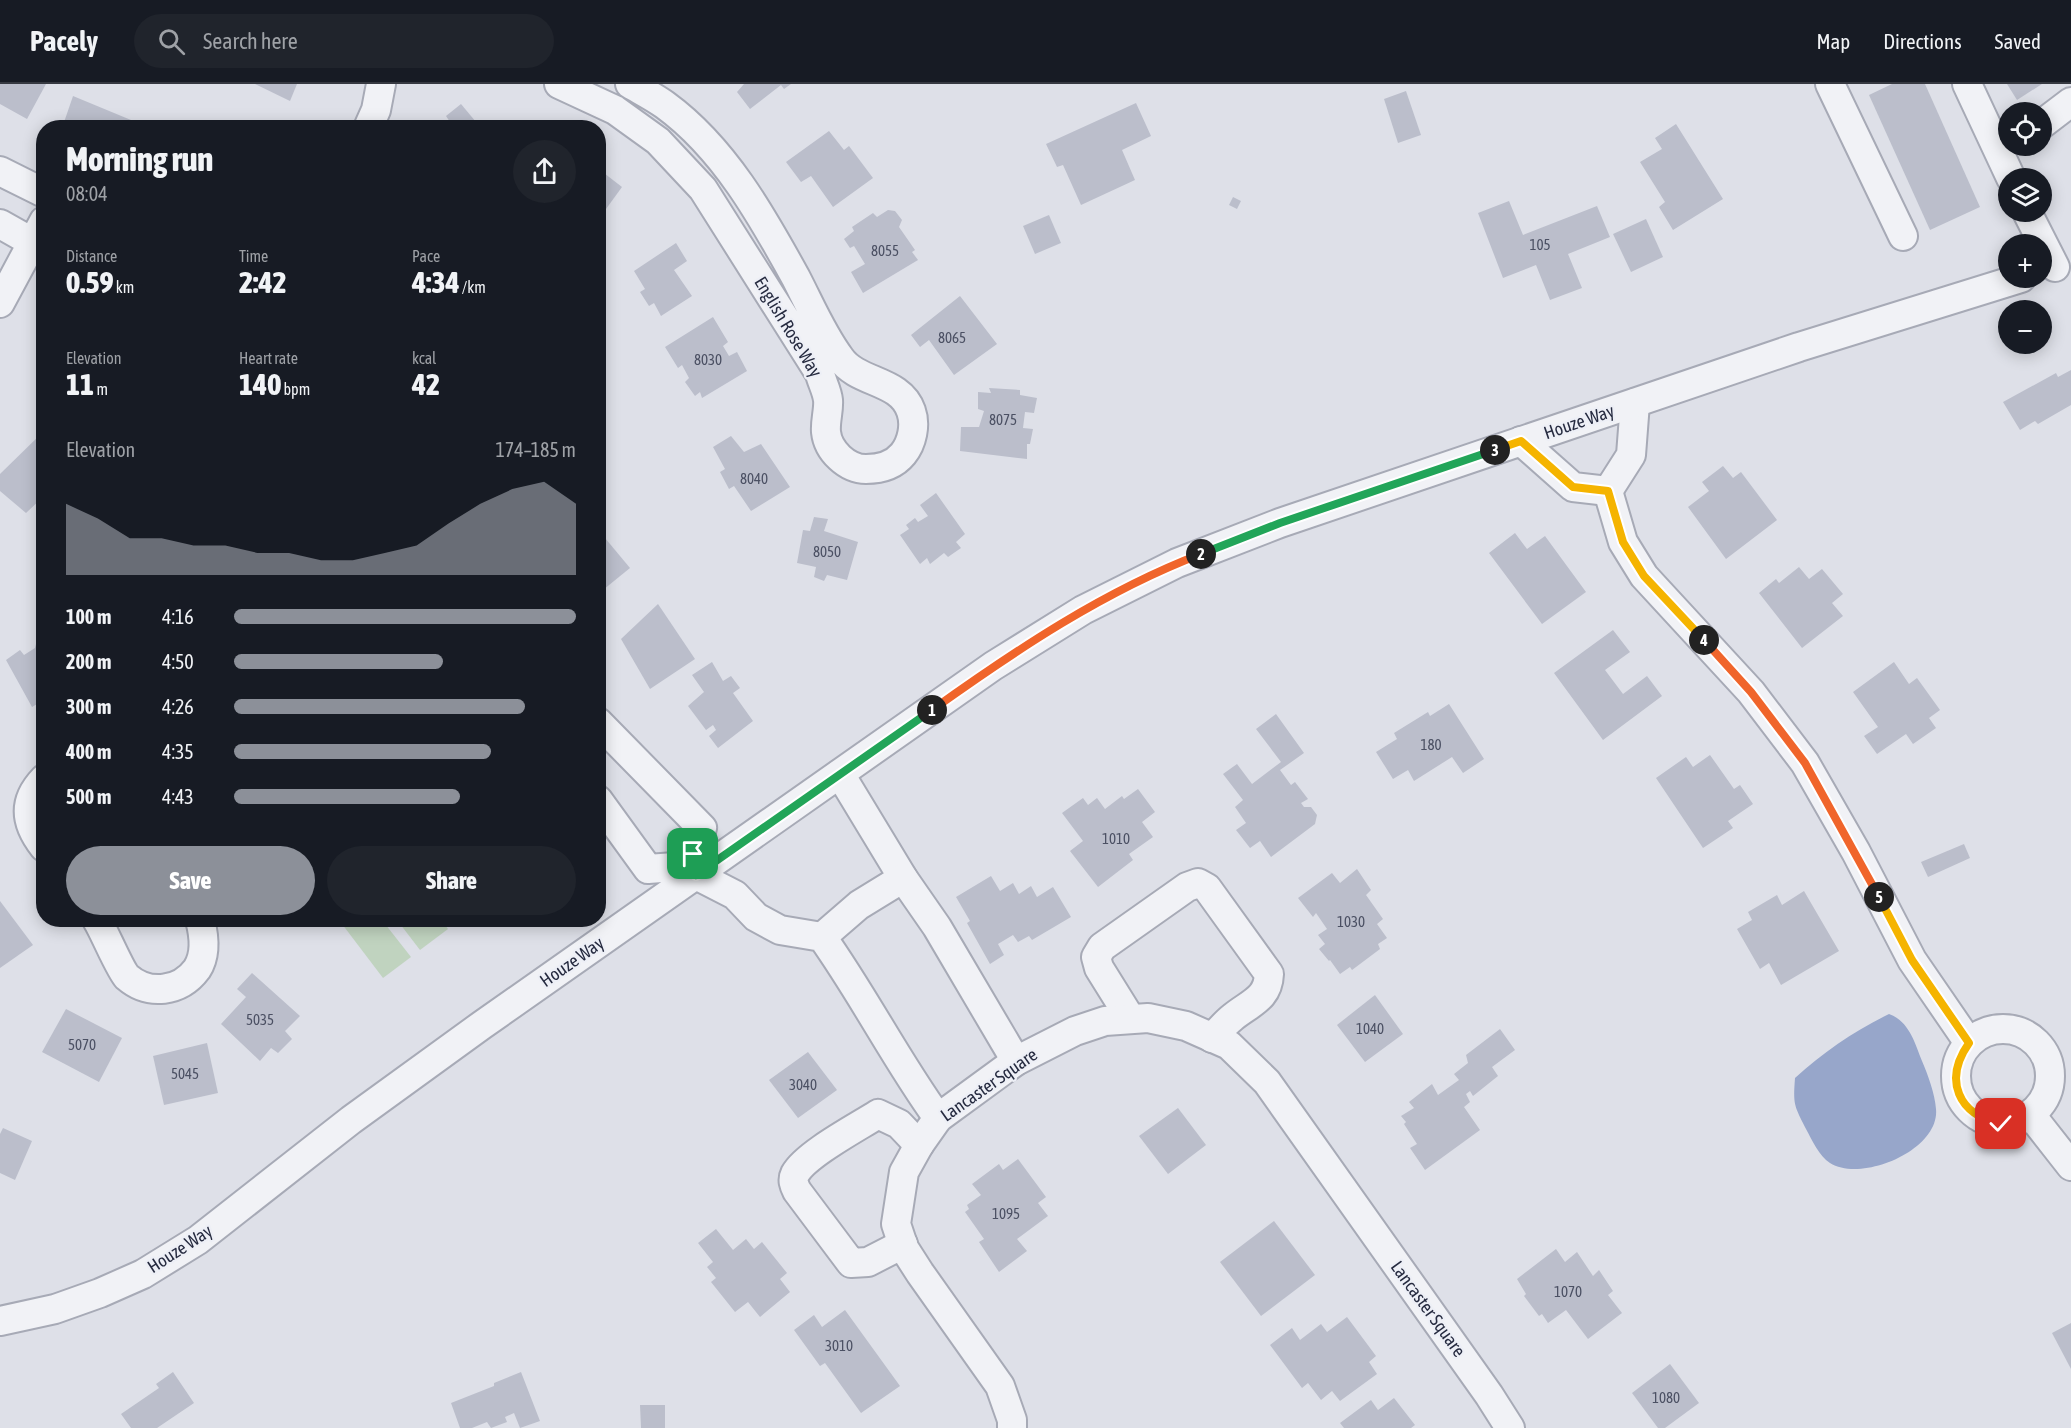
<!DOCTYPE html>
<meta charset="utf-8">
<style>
:root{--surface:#171b24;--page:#20242c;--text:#f1f3f6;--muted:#9ea1a6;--line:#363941;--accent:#8c9099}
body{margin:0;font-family:"Asap Condensed",sans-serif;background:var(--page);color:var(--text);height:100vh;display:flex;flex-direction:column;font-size:22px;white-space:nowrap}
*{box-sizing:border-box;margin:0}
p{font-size:20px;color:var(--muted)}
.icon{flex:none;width:33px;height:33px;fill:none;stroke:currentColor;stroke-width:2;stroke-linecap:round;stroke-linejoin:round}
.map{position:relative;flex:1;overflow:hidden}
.sheet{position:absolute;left:36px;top:36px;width:570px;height:807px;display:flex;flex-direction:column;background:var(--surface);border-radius:24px;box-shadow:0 3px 15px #0003}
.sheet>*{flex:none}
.controls{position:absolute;left:1998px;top:18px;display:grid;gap:12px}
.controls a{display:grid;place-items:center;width:54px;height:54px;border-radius:50%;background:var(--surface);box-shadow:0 3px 15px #0003;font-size:30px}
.pin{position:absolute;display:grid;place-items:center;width:51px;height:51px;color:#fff;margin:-26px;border-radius:12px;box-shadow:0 3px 9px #0006}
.km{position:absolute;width:30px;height:30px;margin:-15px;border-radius:50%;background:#222;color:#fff;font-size:16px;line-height:30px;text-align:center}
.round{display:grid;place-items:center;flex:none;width:63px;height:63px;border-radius:32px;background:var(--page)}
.head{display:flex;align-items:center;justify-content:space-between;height:102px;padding:0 30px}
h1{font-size:33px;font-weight:800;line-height:45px}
.metrics{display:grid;grid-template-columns:repeat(3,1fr);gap:9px;height:102px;padding:6px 30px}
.metrics div{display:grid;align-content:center}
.metrics b{font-size:30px;font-weight:800}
.metrics small{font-size:16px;font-weight:400}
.metrics p{font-size:16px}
.chart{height:168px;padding:12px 30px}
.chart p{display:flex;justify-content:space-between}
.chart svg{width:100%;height:108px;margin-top:6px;fill:var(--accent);opacity:.7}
.action{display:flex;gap:12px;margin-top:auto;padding:12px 30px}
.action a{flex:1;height:69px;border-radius:36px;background:var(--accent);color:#fff;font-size:24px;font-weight:800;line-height:69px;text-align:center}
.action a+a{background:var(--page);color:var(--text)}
ul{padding:0 30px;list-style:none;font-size:20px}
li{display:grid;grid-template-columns:96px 72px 1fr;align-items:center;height:45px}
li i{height:15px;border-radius:8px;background:var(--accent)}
header{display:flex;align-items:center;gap:36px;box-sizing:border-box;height:84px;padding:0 30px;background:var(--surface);border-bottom:2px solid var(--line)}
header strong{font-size:28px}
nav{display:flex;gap:33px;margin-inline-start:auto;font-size:21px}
.search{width:420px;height:54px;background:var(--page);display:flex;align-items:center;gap:15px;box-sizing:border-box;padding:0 21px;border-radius:33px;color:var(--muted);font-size:22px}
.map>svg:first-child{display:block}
.green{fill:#c0d3bf}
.water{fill:#97a6ca}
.building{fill:#bbbecb}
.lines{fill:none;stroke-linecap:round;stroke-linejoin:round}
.minor-casing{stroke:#a7aab6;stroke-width:32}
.minor{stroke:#f1f2f6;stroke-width:28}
.split-1-casing{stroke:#fff;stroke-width:12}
.split-2-casing{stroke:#fff;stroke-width:12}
.split-3-casing{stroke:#fff;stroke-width:12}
.split-4-casing{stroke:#fff;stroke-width:12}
.split-5-casing{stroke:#fff;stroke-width:12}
.split-6-casing{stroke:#fff;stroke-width:12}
.split-1{stroke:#22a559;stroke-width:8}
.split-2{stroke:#f0652b;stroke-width:8}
.split-3{stroke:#22a559;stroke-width:8}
.split-4{stroke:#f5b400;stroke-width:8}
.split-5{stroke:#f0652b;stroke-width:8}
.split-6{stroke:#f5b400;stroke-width:8}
.labels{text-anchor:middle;stroke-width:4.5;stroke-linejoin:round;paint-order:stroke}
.number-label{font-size:15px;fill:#4b5063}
.street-label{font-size:18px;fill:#262b40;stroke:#edeff6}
</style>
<header>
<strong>Pacely</strong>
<div class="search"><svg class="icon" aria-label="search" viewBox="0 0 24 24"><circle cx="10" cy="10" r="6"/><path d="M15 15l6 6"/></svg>Search here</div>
<nav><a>Map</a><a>Directions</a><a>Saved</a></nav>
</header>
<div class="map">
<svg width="2071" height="1344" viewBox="0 0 2071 1344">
<rect width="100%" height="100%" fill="#dee0e8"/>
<g class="green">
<polygon points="339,836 382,836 411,873 383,894"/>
<polygon points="397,836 441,836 448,845 420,866"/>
</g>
<path class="water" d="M1889,930C1909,937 1915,959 1922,977C1928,991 1935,1010 1936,1025C1940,1066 1862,1099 1830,1079C1819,1072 1812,1056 1806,1045C1794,1021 1793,1021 1795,994C1824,968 1854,947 1889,930Z"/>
<g class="building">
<polygon points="0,0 46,0 27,35 0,20"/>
<polygon points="255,0 297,0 290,17"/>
<polygon points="744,0 791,0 784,5 781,1 750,25 737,8"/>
<polygon points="1892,0 1925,0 1980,123 1930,146 1869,11"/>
<polygon points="2007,0 2042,0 2017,16"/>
<polygon points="1406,7 1421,51 1398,59 1384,15"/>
<polygon points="73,12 131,36 127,44 62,44"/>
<polygon points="1136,19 1151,52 1122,66 1135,96 1081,121 1063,81 1057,83 1046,60"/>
<polygon points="461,20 481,44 454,44 446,32"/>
<polygon points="1676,40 1723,115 1673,146 1659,123 1665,118 1640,78 1662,65 1655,54"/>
<polygon points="829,47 844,66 849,62 873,94 833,123 811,92 801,98 786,78"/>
<polygon points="600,86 622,103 598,136 598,89"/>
<polygon points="1233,113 1241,117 1237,125 1229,121"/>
<polygon points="1509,117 1523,151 1597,122 1610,153 1568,170 1582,204 1550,216 1536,181 1503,194 1478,129"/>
<polygon points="888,126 895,127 902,136 899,143 915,166 912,168 918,176 863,209 851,188 865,180 854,162 850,164 844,155 854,147 852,143 873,129 877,133"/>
<polygon points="1049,131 1061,159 1035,170 1023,142"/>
<polygon points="1646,135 1663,173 1631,188 1613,150"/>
<polygon points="676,159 687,177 674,186 692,212 661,232 654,219 649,222 640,208 645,205 634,187"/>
<polygon points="960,212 997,260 954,291 929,256 920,263 911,251"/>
<polygon points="713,233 728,258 723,262 729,272 737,268 747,287 702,314 700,308 695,312 685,298 689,294 682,281 678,284 665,263"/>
<polygon points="2071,286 2071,321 2038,340 2035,337 2020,346 2003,318 2056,289 2058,293"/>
<polygon points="989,304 1020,306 1020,311 1037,314 1034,329 1025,328 1023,344 1033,345 1030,360 1027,360 1027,375 960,367 961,343 979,343 984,327 978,325 978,308 991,309"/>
<polygon points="44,347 44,412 26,429 0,407 0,390"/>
<polygon points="731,352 744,368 761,360 790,403 751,427 734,402 729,405 720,388 725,385 713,363"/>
<polygon points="1723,382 1733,394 1741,388 1777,436 1726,475 1688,423 1709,407 1702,398"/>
<polygon points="936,409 965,450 956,458 961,464 948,473 944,469 930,480 927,474 920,480 900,451 909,445 906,441 915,434 918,438 928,432 920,421"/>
<polygon points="814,433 828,435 824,447 858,458 847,496 827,491 824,497 814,493 816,483 797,479 803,446 810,447"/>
<polygon points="600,448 630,484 598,510 598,449"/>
<polygon points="1515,449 1527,465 1545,452 1586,508 1542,540 1489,469"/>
<polygon points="1799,483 1809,495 1822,485 1843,510 1832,519 1843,532 1802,564 1759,509 1776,495 1779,499"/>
<polygon points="658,520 695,575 650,605 621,555"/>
<polygon points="1613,546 1630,568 1605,586 1623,610 1647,592 1662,612 1603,656 1554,589"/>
<polygon points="44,551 44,616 32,623 6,576 20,566 24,571 35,564 37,556"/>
<polygon points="712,578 723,597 731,592 740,604 733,609 753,637 718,664 709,652 716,646 713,641 706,646 688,622 704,608 692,591"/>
<polygon points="1894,578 1909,600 1917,594 1940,626 1929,634 1936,644 1913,660 1906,650 1877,670 1864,652 1878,643 1853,608"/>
<polygon points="1449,620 1484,675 1463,689 1452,673 1414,697 1408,686 1393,695 1376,668 1397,655 1394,649 1428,628 1430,632"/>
<polygon points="1276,630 1304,669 1280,686 1291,701 1295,698 1308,715 1301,719 1304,723 1311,723 1317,731 1315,740 1271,773 1260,757 1250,764 1236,746 1246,739 1235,723 1243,716 1223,690 1237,680 1252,700 1281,678 1256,645"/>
<polygon points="1710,671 1734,705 1740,701 1753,720 1728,737 1733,744 1703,764 1656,694 1686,673 1693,683"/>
<polygon points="1138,705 1155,728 1142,738 1153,753 1129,770 1133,776 1098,803 1070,767 1083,757 1062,729 1083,714 1088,721 1097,714 1105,725 1122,712 1124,715"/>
<polygon points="1964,760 1970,774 1928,793 1921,778"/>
<polygon points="1357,785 1371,806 1366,811 1383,835 1377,840 1387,854 1378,860 1380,865 1352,886 1350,883 1340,890 1330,876 1329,877 1319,865 1325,860 1318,851 1327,845 1316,829 1313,833 1298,814 1332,789 1340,799"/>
<polygon points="991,792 1000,807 1013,799 1019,810 1031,802 1037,813 1053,803 1071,833 1032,856 1029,852 1018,858 1013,851 998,860 1004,871 990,880 967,839 970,837 956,813"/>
<polygon points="1804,807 1839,867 1781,901 1769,879 1760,885 1737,845 1752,836 1748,828 1777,811 1782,821"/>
<polygon points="0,817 33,861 0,884"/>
<polygon points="252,889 300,932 285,947 292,955 278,969 271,964 260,977 221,940 246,913 237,905"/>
<polygon points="1375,911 1403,950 1365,978 1337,941"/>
<polygon points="66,925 122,954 99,998 42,968"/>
<polygon points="1500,945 1515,966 1492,983 1498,992 1473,1012 1470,1007 1466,1010 1470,1018 1464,1023 1480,1046 1425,1086 1410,1064 1417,1060 1404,1040 1406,1038 1401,1032 1414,1024 1409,1018 1432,1000 1438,1011 1459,996 1454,990 1468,979 1466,971"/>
<polygon points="207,959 218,1009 164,1021 153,972"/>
<polygon points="808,968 837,1006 798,1034 769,996"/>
<polygon points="1178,1024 1206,1061 1168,1090 1139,1052"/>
<polygon points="3,1044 32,1057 15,1096 0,1089 0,1050"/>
<polygon points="1018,1075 1046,1113 1038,1119 1048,1132 1017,1155 1027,1167 999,1188 979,1158 984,1155 965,1128 969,1125 967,1121 981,1111 972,1100 999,1080 1003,1086"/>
<polygon points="1274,1137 1315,1191 1261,1232 1220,1178"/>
<polygon points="716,1145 733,1166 746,1155 754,1165 762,1158 787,1189 780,1195 790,1208 760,1233 748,1218 735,1228 711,1198 716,1194 707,1183 713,1178 698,1159"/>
<polygon points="1556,1165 1565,1178 1577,1168 1593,1192 1599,1186 1613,1207 1608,1211 1622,1229 1588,1255 1566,1226 1548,1239 1542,1230 1539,1232 1524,1212 1526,1210 1517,1195"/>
<polygon points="845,1226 900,1302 861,1329 825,1279 820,1282 794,1246 814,1231 822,1243"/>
<polygon points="1347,1233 1376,1272 1369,1278 1377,1290 1340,1317 1332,1307 1321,1316 1308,1299 1302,1304 1270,1261 1292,1244 1300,1256 1321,1240 1327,1248"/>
<polygon points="2071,1239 2071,1285 2052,1249"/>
<polygon points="1670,1280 1699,1319 1665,1344 1658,1344 1632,1309"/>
<polygon points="173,1288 194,1319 157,1344 131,1344 121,1330 159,1304 156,1300"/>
<polygon points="521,1288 540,1337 520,1344 514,1329 505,1333 507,1338 491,1344 487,1338 472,1344 460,1344 451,1319 494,1302 494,1299"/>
<polygon points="1394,1314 1415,1341 1411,1344 1344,1344 1340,1339 1371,1316 1378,1326"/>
<polygon points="640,1321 665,1321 665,1344 641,1344"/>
</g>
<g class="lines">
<g class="minor-casing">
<g id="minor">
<path d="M559,0L615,26L658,57L703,105L820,290C822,298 827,307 828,316C829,326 825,337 826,348C828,367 847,385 866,385C880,385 894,381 903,370C912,359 916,341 911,327C900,295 858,300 840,274C822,250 810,221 796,194C762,132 724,64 665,21C654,13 642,7 630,0"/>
<polyline points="1830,0 1903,152"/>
<polyline points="1967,0 2011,94"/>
<polyline points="2042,40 2071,18"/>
<polyline points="368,44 376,26 381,0"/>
<polyline points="0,87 44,109"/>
<polyline points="2027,128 2055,183"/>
<polyline points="0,140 32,158 44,161"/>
<polyline points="0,219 44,137"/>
<polyline points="1521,357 1573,403 1608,407 1631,371 1635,319"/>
<polyline points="1608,407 1623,458 1644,492 1751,608 1805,679 1856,768 1912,876 1969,959"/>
<polyline points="598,638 702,744 688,782"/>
<polyline points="840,690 903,794 937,843 1016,977"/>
<path d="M44,695C22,718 25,739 44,763"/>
<polyline points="598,716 648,785 688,782"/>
<path d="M688,782L696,791L735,811L756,833L780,846L822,853C864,912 896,976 938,1034"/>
<path d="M97,836C104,847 120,886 127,893C149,912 180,908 197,885C206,871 204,851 200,836"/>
<polyline points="822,853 859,821 903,794"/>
<path d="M1127,935V929L1099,884L1096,873L1102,863L1187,803L1198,799L1207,804L1269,890C1268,915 1250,919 1233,933C1225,939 1219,947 1212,954"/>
<circle cx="2003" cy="992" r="47"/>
<polyline points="2031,1031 2071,1082"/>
<path d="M903,1160L868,1178L851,1179L797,1107C794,1101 792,1096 795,1090C806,1070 858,1043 878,1030L899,1040L919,1061"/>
<polyline points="0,1237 55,1225 100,1209 143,1190 198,1156 351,1036 482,941 993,582 1083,526 1177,479 1280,439 1799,263 2021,194"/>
<polyline points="1012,1344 1012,1336 1000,1302 920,1189 904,1164 896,1140 904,1088 919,1061 938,1034 1016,977 1075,947 1105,937 1148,934 1186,942 1229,961 1267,998 1489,1311 1510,1344"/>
</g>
</g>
<use href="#minor" class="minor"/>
</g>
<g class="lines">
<g class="split-1-casing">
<polyline id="split-1" points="693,770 688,782 696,791 932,626"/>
</g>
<g class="split-2-casing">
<path id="split-2" d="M932,626C1016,566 1104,507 1201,470"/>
</g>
<g class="split-3-casing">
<polyline id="split-3" points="1201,470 1280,439 1495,366"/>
</g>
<g class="split-4-casing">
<polyline id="split-4" points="1495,366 1521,357 1573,403 1608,407 1623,458 1644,492 1704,556"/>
</g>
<g class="split-5-casing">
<polyline id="split-5" points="1704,556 1751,608 1805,679 1879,813"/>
</g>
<g class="split-6-casing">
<path id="split-6" d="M1879,813L1912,876L1969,959C1943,996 1958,1031 2001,1040"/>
</g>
<use href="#split-1" class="split-1"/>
<use href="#split-2" class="split-2"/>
<use href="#split-3" class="split-3"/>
<use href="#split-4" class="split-4"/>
<use href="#split-5" class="split-5"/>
<use href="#split-6" class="split-6"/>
</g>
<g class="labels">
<g class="number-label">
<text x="1540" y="166">105</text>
<text x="885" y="172">8055</text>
<text x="952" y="259">8065</text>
<text x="708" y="281">8030</text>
<text x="1003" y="341">8075</text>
<text x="754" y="400">8040</text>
<text x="827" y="473">8050</text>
<text x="1431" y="666">180</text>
<text x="1116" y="760">1010</text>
<text x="1351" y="843">1030</text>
<text x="260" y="941">5035</text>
<text x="1370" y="950">1040</text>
<text x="82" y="966">5070</text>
<text x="185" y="995">5045</text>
<text x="803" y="1006">3040</text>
<text x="1006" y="1135">1095</text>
<text x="1568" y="1213">1070</text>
<text x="839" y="1267">3010</text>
<text x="1666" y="1319">1080</text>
</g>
<g class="street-label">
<text transform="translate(788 243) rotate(59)" y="6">English Rose Way</text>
<text transform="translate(1579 338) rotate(-19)" y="6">Houze Way</text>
<text transform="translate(572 878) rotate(-35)" y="6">Houze Way</text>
<text transform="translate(989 1001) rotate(-35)" y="6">Lancaster Square</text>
<text transform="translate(180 1165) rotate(-33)" y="6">Houze Way</text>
<text transform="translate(1428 1225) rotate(54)" y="6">Lancaster Square</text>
</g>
</g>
</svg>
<div class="controls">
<a><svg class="icon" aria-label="locate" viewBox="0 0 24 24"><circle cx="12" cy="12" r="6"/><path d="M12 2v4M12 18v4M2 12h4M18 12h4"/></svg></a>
<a><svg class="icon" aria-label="layers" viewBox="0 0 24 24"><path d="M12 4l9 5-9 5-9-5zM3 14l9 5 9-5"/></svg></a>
<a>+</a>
<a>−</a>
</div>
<div class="pin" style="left:693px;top:770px;background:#1e9e55"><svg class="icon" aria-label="arrive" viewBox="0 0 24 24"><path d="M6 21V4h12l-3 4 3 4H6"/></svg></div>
<div class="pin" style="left:2001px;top:1040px;background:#d93025"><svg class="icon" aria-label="check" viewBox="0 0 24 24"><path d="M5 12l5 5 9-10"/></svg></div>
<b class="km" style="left:932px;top:626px">1</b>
<b class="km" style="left:1201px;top:470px">2</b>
<b class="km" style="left:1495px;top:366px">3</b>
<b class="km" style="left:1704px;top:556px">4</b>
<b class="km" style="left:1879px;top:813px">5</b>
<section class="sheet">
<div class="head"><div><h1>Morning run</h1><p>08:04</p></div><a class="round"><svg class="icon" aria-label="share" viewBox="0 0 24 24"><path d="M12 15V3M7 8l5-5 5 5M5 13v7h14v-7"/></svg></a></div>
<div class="metrics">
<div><p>Distance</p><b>0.59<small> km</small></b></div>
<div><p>Time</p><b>2:42</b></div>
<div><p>Pace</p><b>4:34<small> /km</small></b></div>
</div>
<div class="metrics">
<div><p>Elevation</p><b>11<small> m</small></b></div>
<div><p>Heart rate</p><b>140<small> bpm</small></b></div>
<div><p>kcal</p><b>42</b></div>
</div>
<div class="chart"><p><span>Elevation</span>174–185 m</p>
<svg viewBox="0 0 160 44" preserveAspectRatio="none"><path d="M0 44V15L10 21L20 29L30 29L40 32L50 32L60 35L70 35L80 38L90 38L100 35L110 32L120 23L130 15L140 9L150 6L160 15V44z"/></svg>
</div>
<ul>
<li><b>100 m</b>4:16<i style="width:100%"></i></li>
<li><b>200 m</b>4:50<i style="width:61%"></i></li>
<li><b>300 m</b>4:26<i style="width:85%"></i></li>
<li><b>400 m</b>4:35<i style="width:75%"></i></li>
<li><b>500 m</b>4:43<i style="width:66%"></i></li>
</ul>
<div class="action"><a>Save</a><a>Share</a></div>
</section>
</div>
